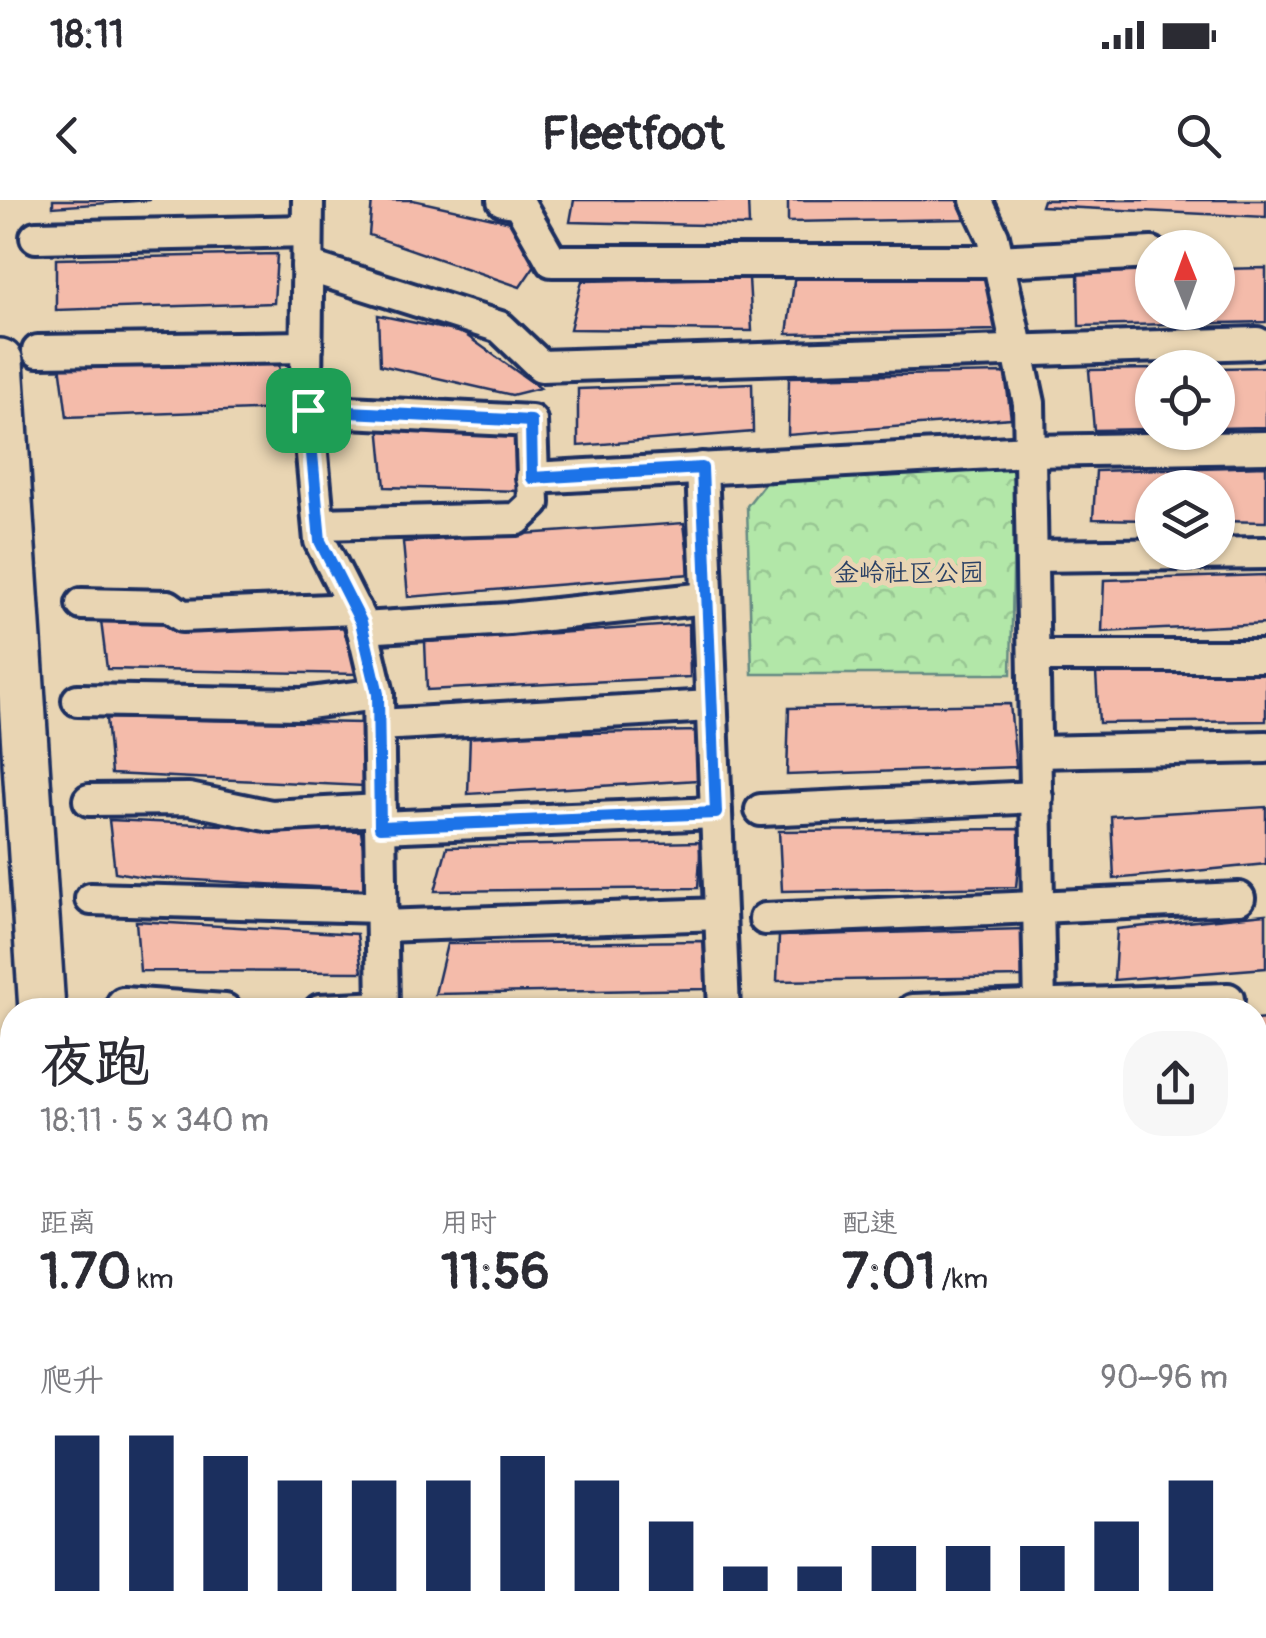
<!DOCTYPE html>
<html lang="zh">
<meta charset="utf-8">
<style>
:root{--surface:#fff;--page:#f7f7f7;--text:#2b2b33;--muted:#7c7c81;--accent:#1b2f5e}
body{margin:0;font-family:Pangolin,"LXGW WenKai TC",sans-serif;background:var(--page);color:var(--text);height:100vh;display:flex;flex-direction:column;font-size:38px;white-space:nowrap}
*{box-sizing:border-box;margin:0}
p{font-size:32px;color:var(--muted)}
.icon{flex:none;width:55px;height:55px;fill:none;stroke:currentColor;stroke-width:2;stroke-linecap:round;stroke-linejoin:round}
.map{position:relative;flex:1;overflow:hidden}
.drawer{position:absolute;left:0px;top:798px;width:1268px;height:642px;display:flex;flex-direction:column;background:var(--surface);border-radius:40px 40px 0 0;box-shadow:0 2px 8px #0004}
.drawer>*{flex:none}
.needle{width:65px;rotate:359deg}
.controls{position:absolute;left:1135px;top:30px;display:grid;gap:20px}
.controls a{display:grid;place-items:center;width:100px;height:100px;border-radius:50%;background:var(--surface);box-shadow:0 2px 8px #0004;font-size:50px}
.pin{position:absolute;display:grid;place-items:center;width:85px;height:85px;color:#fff;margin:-42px;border-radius:20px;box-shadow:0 5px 15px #0006}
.round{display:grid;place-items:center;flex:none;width:105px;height:105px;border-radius:40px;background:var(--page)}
.summary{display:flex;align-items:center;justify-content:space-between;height:170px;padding:0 40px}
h1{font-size:55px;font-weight:800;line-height:75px}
.stats{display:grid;grid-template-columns:repeat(3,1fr);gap:15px;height:170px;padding:10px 40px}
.stats div{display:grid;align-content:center}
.stats b{font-size:50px;font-weight:800}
.stats small{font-size:28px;font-weight:400}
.stats p{font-size:28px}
.chart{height:280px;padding:20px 40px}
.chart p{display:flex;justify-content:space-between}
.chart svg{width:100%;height:180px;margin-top:10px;stroke:var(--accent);stroke-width:6}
.status{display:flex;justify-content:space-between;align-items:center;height:70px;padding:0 50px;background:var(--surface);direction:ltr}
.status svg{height:28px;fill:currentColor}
header{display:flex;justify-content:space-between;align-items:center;height:130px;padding:0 40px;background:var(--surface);font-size:45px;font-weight:800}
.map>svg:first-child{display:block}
.park{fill:url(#park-crowns);stroke:#668b83;stroke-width:2.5}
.building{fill:#f4bbaa;stroke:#1b2f5e;stroke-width:2.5}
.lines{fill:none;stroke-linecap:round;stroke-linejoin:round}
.minor-casing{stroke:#1b2f5e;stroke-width:38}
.secondary-casing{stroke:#1b2f5e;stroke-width:52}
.path{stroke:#1b2f5e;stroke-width:5;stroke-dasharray:10 8;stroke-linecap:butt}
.minor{stroke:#e9d5b3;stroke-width:30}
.secondary{stroke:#e9d5b3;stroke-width:45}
.route-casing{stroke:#fff;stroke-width:20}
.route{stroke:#1a73e8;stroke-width:12}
.labels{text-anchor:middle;stroke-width:10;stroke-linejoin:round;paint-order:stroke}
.park-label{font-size:25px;fill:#2a4165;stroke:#e9d5b3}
</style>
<div class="status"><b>18:11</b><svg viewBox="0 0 49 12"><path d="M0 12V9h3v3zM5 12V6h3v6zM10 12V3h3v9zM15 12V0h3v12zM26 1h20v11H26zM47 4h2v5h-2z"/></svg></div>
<header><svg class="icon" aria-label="back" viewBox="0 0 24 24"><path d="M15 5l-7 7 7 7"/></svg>Fleetfoot<svg class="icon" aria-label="search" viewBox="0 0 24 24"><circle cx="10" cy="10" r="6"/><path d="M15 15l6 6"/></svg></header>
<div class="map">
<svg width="1266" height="1438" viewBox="0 0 1266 1438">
<defs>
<pattern id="park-crowns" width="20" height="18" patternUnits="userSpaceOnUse" patternTransform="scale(2.5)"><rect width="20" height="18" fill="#b2e7a8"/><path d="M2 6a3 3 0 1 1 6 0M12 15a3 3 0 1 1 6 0" fill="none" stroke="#98c693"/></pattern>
</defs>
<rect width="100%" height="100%" fill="#e9d5b3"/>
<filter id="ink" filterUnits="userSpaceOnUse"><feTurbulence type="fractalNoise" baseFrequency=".01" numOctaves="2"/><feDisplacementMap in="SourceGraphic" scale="20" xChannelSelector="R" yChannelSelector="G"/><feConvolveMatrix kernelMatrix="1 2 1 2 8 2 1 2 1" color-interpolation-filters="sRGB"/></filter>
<g filter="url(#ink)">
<polygon class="park" points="944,268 1015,270 1011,474 752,474 747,306 768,279"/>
<g class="building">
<polygon points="53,0 150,0 53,7"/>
<polygon points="372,0 413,0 511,22 535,65 520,87 369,35"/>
<polygon points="574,0 748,0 749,26 570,22"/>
<polygon points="788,0 958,0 965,19 788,22"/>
<polygon points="1043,0 1266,0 1266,17 1041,6"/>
<polygon points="277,54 274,103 56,110 56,59"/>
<polygon points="1266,68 1266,122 1079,126 1078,72 1152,71 1152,112 1218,112 1218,69"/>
<polygon points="987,72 998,130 787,134 795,74"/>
<polygon points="749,78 752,131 570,129 582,81"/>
<polygon points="378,115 463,133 540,188 512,195 380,165"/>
<polygon points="279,160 282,209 67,217 60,164"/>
<polygon points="1266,167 1266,227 1218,228 1218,168"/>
<polygon points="1152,169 1152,229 1094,230 1089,170"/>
<polygon points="1005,173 1011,218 788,235 789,177"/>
<polygon points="752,183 753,232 578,246 578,189"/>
<polygon points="379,225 521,237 519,291 385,287"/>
<polygon points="1266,266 1266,322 1218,321 1218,288 1152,288 1152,320 1093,319 1096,271"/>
<polygon points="684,323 690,374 408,397 403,342"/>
<polygon points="1266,375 1266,424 1102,432 1104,380"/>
<polygon points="101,421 343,427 359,474 107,469"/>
<polygon points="689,424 690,477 427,490 425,442"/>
<polygon points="1266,471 1266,521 1099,523 1096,473"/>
<polygon points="1010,504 1016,567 787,575 789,508"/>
<polygon points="106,518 363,523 364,586 111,574"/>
<polygon points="700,531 698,580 468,594 470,535"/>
<polygon points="1266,607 1266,664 1114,679 1111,616"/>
<polygon points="109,620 361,631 369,690 143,677 115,672"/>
<polygon points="1022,629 1016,687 782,691 779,631"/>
<polygon points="701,642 698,688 435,691 447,647"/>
<polygon points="1266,714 1266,768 1114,780 1117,729"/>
<polygon points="136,721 357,734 362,772 140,771"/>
<polygon points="1023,729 1022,777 777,781 779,736"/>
<polygon points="703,741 707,789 435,794 447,744"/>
<polygon points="1266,819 1266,879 1255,879 1255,820"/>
</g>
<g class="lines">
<g class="minor-casing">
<g id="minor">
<polyline points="308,0 306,189 320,341 361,422 378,494 383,810"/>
<polyline points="503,0 519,3 552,61 998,61 1152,53"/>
<polyline points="976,0 993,36 1029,203 1040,810"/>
<polyline points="36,37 307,31"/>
<polyline points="307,66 500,127 541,166 1257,143"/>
<polyline points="38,151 307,147"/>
<polyline points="308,210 531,221 534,303 517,319 319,324"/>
<polyline points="702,268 724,810"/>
<polyline points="532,278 1030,251 1266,247"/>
<polyline points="1032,356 1266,353"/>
<polyline points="82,404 168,406 182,416 355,409"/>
<polyline points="362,428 509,419 707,398"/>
<polyline points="1034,456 1266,456"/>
<polyline points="78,500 302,504 378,494"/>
<polyline points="379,525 711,506"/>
<polyline points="1036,552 1266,547"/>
<polyline points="89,600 189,599 271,616 380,610"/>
<polyline points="761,610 1037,597"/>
<polyline points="380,627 716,613"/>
<polyline points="91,699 381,707"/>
<polyline points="765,719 1239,698"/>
<polyline points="382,726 720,714"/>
<polyline points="123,803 225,810"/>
<polyline points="320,810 383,807"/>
<polyline points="913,810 1228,799"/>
</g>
</g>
<g class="secondary-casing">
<g id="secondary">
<polyline points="0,162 42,810"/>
<polyline points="1255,927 1266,926"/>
<polyline points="0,994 12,994"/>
<polyline points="1255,994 1266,994"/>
<polyline points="0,1047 12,1047"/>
<polyline points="68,1428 69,1438"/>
</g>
</g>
<polyline class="path" points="997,1428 997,1438"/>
<use href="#minor" class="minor"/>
<use href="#secondary" class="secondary"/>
</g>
</g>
<g class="lines" filter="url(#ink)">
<g class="route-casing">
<polygon id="route" points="308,210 531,221 532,278 702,268 716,613 380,627 378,494 361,422 320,341"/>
</g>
<use href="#route" class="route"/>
</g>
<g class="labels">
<g class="park-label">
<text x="909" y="381">金岭社区公园</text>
</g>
</g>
</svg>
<div class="controls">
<a><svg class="needle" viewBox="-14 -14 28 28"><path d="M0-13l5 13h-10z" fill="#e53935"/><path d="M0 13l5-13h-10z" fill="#7c7c81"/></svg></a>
<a><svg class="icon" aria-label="locate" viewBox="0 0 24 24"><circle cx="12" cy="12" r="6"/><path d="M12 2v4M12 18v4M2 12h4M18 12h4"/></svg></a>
<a><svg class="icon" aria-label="layers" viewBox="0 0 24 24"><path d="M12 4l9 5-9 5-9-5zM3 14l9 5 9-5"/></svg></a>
</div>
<div class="pin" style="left:308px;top:210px;background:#1e9e55"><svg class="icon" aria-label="arrive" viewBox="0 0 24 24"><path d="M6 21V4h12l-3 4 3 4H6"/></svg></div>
<section class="drawer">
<div class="summary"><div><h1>夜跑</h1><p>18:11 · 5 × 340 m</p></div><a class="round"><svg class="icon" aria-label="share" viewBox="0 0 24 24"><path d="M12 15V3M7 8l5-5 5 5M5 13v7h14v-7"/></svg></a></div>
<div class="stats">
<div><p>距离</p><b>1.70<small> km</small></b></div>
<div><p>用时</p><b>11:56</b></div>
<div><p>配速</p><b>7:01<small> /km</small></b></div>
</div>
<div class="chart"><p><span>爬升</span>90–96 m</p>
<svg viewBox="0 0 160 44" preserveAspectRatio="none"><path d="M5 44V6M15 44V6M25 44V11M35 44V17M45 44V17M55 44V17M65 44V11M75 44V17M85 44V27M95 44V38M105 44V38M115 44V33M125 44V33M135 44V33M145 44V27M155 44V17"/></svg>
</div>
</section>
</div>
